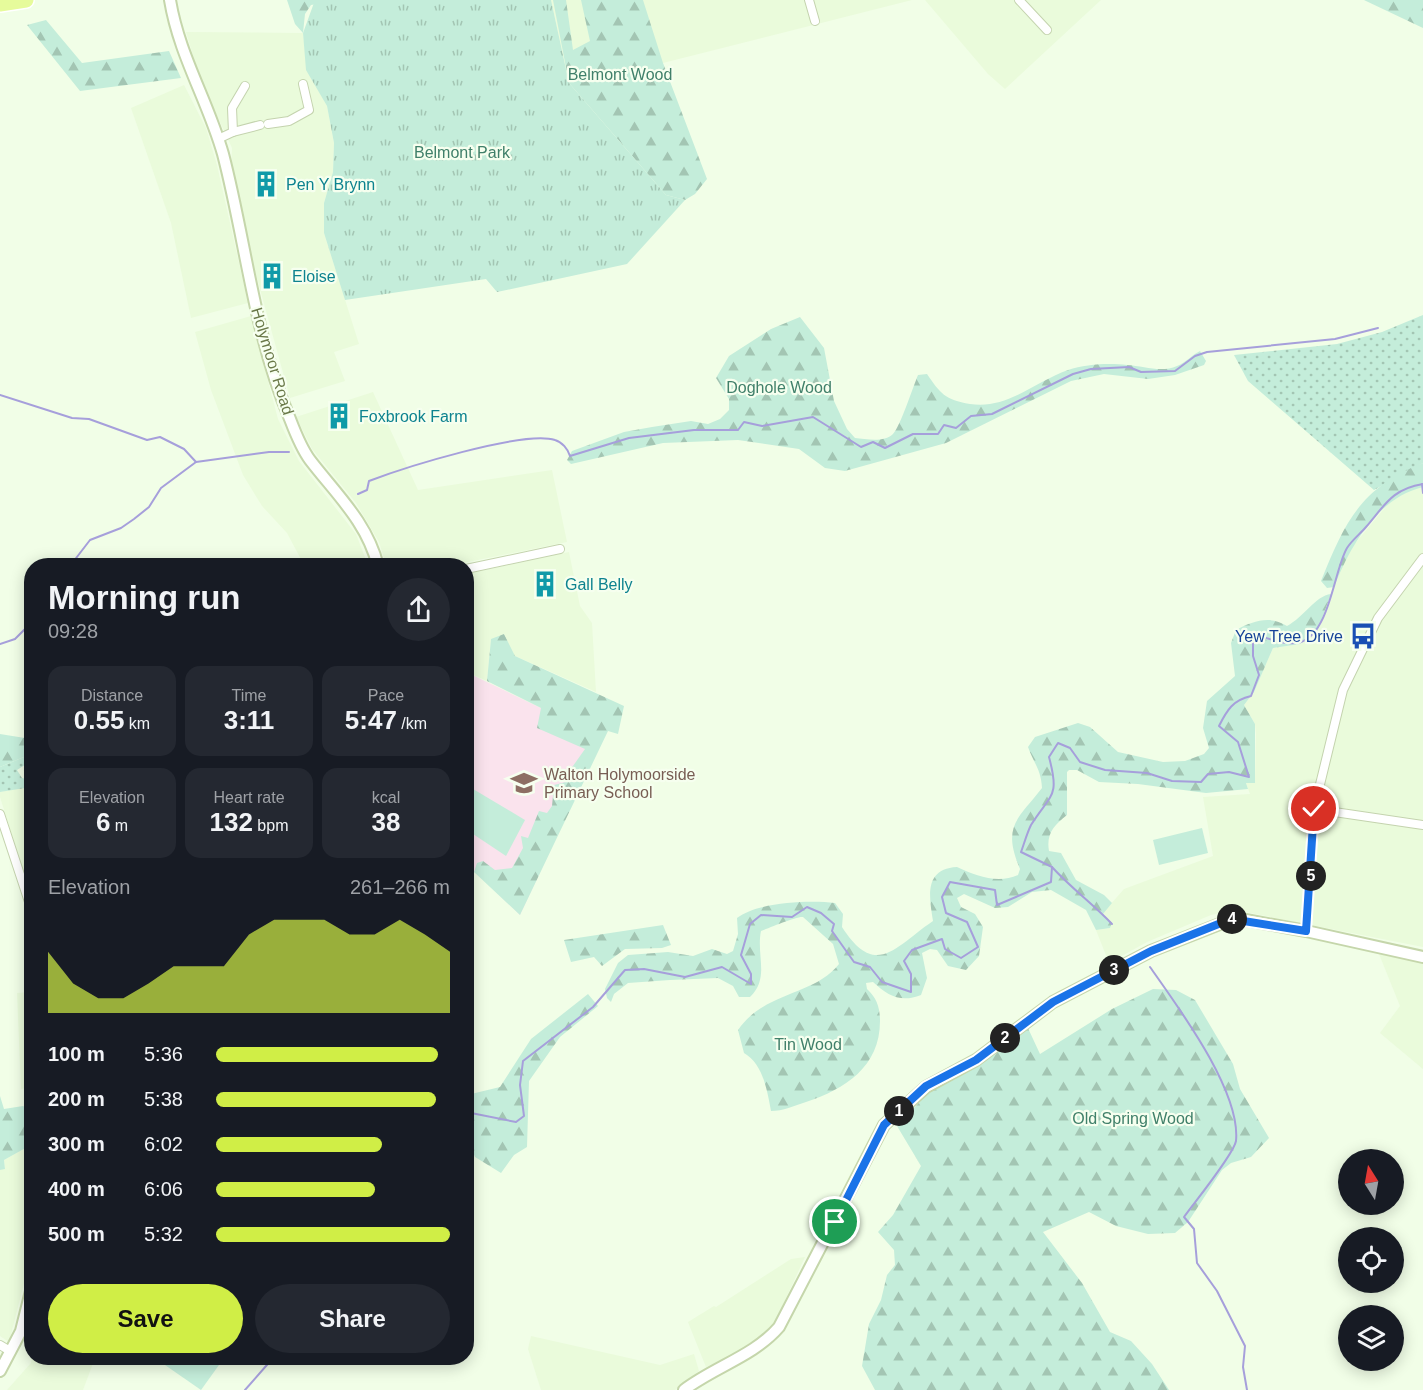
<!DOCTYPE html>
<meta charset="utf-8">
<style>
:root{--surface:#171b24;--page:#242831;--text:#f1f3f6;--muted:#9ea1a6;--accent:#d0ee46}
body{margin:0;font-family:Helvetica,sans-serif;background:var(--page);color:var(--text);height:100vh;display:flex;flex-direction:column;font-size:22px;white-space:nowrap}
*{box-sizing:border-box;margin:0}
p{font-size:20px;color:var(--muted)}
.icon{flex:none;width:33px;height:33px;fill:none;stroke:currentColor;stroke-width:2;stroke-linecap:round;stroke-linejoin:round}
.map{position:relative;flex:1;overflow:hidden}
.sheet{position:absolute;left:24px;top:558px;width:450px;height:807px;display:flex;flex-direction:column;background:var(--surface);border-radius:24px;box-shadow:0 3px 15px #0003}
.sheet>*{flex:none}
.needle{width:39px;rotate:349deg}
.fabs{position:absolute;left:1338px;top:1149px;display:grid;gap:12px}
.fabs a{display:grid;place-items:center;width:66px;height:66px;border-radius:50%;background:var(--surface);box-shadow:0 3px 15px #0003;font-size:30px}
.pin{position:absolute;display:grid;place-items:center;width:51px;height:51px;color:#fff;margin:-26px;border:3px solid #fff;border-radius:50%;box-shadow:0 2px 6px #0007}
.km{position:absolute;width:30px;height:30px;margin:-15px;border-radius:50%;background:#222;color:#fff;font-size:16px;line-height:30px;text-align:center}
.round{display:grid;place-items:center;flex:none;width:63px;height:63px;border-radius:32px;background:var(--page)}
.overview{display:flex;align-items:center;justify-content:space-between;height:102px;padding:0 24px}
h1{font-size:33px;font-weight:700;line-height:45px}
.stats{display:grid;grid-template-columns:repeat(3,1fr);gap:9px;height:102px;padding:6px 24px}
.stats div{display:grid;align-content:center;border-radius:15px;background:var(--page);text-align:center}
.stats b{font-size:26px;font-weight:700}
.stats small{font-size:16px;font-weight:400}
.stats p{font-size:16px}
.chart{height:168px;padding:12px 24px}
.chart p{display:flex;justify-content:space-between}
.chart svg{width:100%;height:108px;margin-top:6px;fill:var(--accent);opacity:.7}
.action{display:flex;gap:12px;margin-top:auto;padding:12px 24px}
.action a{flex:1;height:69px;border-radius:36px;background:var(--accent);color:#111;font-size:24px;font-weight:700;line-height:69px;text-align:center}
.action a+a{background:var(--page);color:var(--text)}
ul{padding:0 24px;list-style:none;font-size:20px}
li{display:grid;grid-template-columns:96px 72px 1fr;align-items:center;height:45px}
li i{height:15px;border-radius:8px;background:var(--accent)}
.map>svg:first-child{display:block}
.residential{fill:#eafbdb}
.education{fill:#fae3ed}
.grass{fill:url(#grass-dots)}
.forest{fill:url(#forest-firs)}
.park{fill:url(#park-tufts)}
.pitch{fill:#c4edda}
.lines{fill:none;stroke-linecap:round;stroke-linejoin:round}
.stream{stroke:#a69fdb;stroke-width:2}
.street-casing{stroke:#c4d3ae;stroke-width:10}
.secondary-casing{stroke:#c5d6ab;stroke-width:14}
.highway-casing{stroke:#fff;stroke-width:18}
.street{stroke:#fff;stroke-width:8}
.secondary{stroke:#fff;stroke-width:10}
.highway{stroke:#e6fb9b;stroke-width:15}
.route-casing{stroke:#fff;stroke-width:12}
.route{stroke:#1a73e8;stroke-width:8}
.labels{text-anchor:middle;stroke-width:4.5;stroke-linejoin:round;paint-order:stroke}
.park-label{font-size:16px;fill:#40806a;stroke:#f6ffef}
.culture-label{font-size:16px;fill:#0d838f;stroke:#f6ffef;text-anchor:start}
.street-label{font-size:16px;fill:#6a7949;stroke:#f6ffef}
.transit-label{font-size:16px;fill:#164399;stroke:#f6ffef;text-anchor:end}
.education-label{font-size:16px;fill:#785e54;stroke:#f6ffef;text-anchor:start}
</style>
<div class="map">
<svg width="1423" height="1390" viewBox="0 0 1423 1390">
<defs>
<pattern id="grass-dots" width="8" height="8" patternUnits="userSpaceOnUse" patternTransform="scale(1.5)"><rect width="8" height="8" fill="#c4edda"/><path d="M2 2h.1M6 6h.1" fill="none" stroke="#a3c5b3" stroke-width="1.8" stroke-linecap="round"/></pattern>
<pattern id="forest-firs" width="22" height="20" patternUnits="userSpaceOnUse" patternTransform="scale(1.5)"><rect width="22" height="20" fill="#c4edda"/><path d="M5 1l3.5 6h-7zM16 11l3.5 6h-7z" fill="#a3c5b3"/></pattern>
<pattern id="park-tufts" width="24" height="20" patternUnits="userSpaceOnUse" patternTransform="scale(1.5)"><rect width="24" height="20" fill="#c4edda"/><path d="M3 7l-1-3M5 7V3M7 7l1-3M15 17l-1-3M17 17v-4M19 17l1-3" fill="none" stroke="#a3c5b3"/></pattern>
</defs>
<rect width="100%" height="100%" fill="#f1fee7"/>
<g class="residential">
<polygon points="551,0 912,0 663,63 569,83"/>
<polygon points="925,0 1101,0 1005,89 988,74"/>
<polygon points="186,32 303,33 307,70 327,106 334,143 333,172 324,203 324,233 359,344 334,352 345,381 290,398 245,235 231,168 232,148 200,79"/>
<polygon points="184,85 206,128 217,165 248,303 191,318 171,223 131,108"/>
<polygon points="251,316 278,419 299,461 356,534 368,565 304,565 287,533 262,506 243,475 211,390 195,332"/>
<polygon points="373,392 418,490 552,470 567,542 453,565 386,565 379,542 356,503 312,449 296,417"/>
<polygon points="1423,487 1423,947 1235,910 1211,915 1147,942 1109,963 1096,930 1110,928 1102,914 1124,889 1213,856 1203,797 1250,794 1246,783 1255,783 1256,734 1255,724 1244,705 1254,692 1273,648 1300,644 1317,632 1347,553 1388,504 1408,491"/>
<polygon points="569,552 580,606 592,623 596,692 515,656 491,639 487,681 467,672 467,574"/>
<polygon points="26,787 31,787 31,895 0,797 0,792"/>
<polygon points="1379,954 1423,963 1423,1069 1380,1033 1400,1006"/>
<polygon points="31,992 31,1087 21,1089 17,993"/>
<polygon points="31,1145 31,1256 9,1342 0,1336 0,1170 5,1168 4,1160"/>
<polygon points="805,1257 771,1331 751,1346 706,1367 688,1322 714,1306 716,1307 791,1259"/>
<polygon points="531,1336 660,1365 694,1354 699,1371 675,1390 541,1390 528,1349"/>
<polygon points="32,1357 32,1358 95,1358 83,1390 7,1390 31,1363"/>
</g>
<polygon class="education" points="466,672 541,708 596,753 520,915 467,864"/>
<g class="grass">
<polygon points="1423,315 1423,463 1374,490 1248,381 1234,355 1337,344 1382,332"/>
<polygon points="31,754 31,761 17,770 22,778 31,780 31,787 0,792 0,767"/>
</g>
<g class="forest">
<polygon points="287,0 342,0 311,5 305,14 303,33 295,24"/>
<polygon points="553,0 566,0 573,50 590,41 581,0 643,0 663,63 707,179 695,194 685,200 666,195 569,83"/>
<polygon points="1364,0 1423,0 1423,28 1366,1"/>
<polygon points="46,20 82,63 169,51 181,78 80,91 27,25"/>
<path d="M800,317L824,348L834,401L847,429L855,438C866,439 884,443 893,434C900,427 913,387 918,375L927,374C940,393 945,400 970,404C1007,410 1036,381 1068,370C1086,364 1109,363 1127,365C1144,366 1161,373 1177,366C1185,363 1192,355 1200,351L1206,361L1204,365L1175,375L1148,379L1104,374L1071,381L946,443L845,471L825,468L799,449L738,440L663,443L571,464L567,460L572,451L624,432L652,427L691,421L708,424L720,419L729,410V399L716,378L729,356L771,329Z"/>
<path d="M1423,463V487C1377,498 1350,547 1334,587L1327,588L1321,581C1345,522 1360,488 1423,463Z"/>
<path d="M1331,594L1317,632L1300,644L1273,648L1254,692L1244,705L1255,724V783H1246L1248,789L1206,793L1138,784L1099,782L1077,770H1069L1067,772V815C1054,825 1046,834 1049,851L1061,853L1076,880L1104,895L1112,903L1103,914L1112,923L1110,928L1096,930L1086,910L1051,890L1032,892L1008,907L995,908L964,894L957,898L961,907L975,914L983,927L979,956L966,970L948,966L937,950L930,949L922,953L927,978L921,995C901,1003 888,996 873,982L866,983L867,989C877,998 880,1008 880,1021C880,1067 845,1089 806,1102C794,1106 783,1111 771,1111C767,1090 763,1064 744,1053L738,1030C765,991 814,996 839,964L833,944L803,917C797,916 769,928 761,931C756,955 770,978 750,997H739L733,986L718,978L670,980L628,983L614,994L611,1002L607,998L605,989L618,963L628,955L668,952L693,956L712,949L727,954L733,951L738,934L737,918C758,902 809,900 835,903L843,914L842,927C876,980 896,946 933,921C929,896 924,869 957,867C976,876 998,884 1018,875L1020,869C1002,826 1017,820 1042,788C1041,769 1034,764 1028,747L1035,737L1078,723L1090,727L1118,752L1163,762L1185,761L1204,754L1209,748L1203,728L1207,701L1235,676L1231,643L1236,630C1253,621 1270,615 1287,626C1304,617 1315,596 1331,594Z"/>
<polygon points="504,634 515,656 624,706 618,734 608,731 520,915 474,872 477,863 483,861 495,870 512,868 523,848 521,836 528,838 539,811 547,813 552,806 554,785 566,782 568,773 585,749 537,728 541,708 487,681 491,639"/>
<polygon points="0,734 31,739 31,754 0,767"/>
<polygon points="663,925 671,945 662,948 625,949 602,966 594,957 571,962 564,940"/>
<polygon points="1153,989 1176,990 1195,1000 1233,1064 1240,1089 1269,1138 1251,1157 1231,1163 1222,1170 1188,1222 1175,1233 1148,1234 1116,1226 1089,1212 1043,1232 1082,1283 1110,1332 1131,1341 1152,1364 1169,1390 875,1390 862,1366 869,1324 881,1300 887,1275 895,1265 894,1250 878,1232 893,1215 921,1166 897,1126 930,1091 1027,1026 1040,1054 1112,1009"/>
<polygon points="588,994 598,1006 560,1037 529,1081 527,1147 514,1155 501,1173 475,1157 467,1139 467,1095 500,1087 531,1039"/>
<polygon points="0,1096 4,1109 23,1106 32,1111 31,1145 4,1160 5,1169 0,1170"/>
</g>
<polygon class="park" points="315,0 551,0 569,83 666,195 685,200 627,264 497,292 486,279 345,300 324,233 324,203 333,172 334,143 327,106 306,70 303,33"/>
<g class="pitch">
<polygon points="473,789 525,820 506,856 467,830 467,801"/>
<polygon points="1202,828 1208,853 1159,865 1153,840"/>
<polygon points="170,1358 224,1358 201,1390 165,1365"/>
</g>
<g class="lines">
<g class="stream">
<polyline points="0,395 72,418 89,419 147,440 160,437 184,449 196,462 269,452 289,452"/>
<polyline points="1422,484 1423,493"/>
<path d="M358,494L367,490L369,481C403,468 523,430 555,440C562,442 568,449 570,456L629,438L694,430H738L744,422L762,426L813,417L861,447L873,442L885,448L913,434H938L944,425L956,428L971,416L992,414L1073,374L1091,369L1129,367L1141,372L1175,371L1195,356L1207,352L1335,339L1378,328"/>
<polyline points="70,566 90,540 121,528 134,519 149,507 161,488 196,462"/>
<polyline points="0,644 15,639 32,622"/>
<path d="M1052,867C1071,888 1093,904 1112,924"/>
<path d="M1150,967C1178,1007 1241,1091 1236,1141C1234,1154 1194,1203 1184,1217L1194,1229L1197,1263L1217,1291L1245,1346L1243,1367L1247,1390"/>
<path d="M466,1112L516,1122L524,1116L520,1085L523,1061L593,1007L625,970L644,969L685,977L722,967L751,984V974L741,955L750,924L761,915L792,917L807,907L821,913L834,924L832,931L854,962L870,967L882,982L911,992V974L904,961L912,950L942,939L945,949L961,958L978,947L967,922L946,913L942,897L950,882L995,890L997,905L1051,882L1052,867L1021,852C1024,844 1027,833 1031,825C1051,793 1060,798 1049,757L1058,743L1070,748L1080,762L1105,770L1147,773L1172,781L1201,782L1208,774L1229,772L1249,777L1238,742L1219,726C1227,710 1233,700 1251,696L1259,675L1253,656V643L1260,636C1273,640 1288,646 1301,642C1330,632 1334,570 1347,548C1352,540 1360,534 1366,527C1385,505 1392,489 1423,484"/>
<polyline points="245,1390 273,1358"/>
</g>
<g class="street-casing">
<g id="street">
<polyline points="809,0 815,21"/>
<polyline points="1019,0 1047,30"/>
<polyline points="268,124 289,121 309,110 303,84"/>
<polyline points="233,132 260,125"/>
<polyline points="218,139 233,132 232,108 245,86"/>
<polyline points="466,569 560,549"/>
<polyline points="29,771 32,775"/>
<polyline points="1314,809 1423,825"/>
<polyline points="0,814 32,911"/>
<polyline points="1306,931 1314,809 1343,690 1378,618 1423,558"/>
<polyline points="0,1345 10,1351"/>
</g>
</g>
<g class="secondary-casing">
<g id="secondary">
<path d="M170,0C179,55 208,101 223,154C246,242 254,335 290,419C295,432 301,448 310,460C336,494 367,522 378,566"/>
<polyline points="0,1371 21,1331 32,1287"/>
<path d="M684,1390C714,1367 754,1356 779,1327L884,1125L926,1087L976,1060L1053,1002L1151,951L1235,918L1306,931L1423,957"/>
</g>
</g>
<g class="highway-casing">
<polyline id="highway" points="0,4 26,0"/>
</g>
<use href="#street" class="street"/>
<use href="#secondary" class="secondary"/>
<use href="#highway" class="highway"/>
</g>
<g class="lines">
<g class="route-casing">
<polyline id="route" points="835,1222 884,1125 926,1086 976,1060 1053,1002 1151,951 1231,919 1306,931 1314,809"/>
</g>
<use href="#route" class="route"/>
</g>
<defs>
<g id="building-bare" transform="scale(2.07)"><path d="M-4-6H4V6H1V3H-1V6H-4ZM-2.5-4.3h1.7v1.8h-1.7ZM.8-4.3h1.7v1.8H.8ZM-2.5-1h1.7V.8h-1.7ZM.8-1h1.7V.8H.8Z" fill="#0f9aa8" stroke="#f6ffef" stroke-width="2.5" paint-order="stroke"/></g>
<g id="bus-bare" transform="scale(2.07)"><path d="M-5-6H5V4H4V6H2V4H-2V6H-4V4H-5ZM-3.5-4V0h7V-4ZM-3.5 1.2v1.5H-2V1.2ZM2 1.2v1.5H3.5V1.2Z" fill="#1a4fb4" stroke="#f6ffef" stroke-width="2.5" paint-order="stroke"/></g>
<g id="school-bare" transform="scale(2.07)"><path d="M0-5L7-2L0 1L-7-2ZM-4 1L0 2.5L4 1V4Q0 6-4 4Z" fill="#8d6e63" stroke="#f6ffef" stroke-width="2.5" paint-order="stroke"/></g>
</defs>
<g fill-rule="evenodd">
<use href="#building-bare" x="266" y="184"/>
<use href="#building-bare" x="272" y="276"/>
<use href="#building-bare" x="339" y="416"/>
<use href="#building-bare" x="545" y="584"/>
<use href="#bus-bare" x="1363" y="636"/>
<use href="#school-bare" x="524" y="783"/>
</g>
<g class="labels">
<g class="park-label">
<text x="620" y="80">Belmont Wood</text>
<text x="462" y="158">Belmont Park</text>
<text x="779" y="393">Doghole Wood</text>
<text x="808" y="1050">Tin Wood</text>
<text x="1133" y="1124">Old Spring Wood</text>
</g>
<g class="culture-label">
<text x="286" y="190">Pen Y Brynn</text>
<text x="292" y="282">Eloise</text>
<text x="359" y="422">Foxbrook Farm</text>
<text x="565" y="590">Gall Belly</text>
</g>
<g class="street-label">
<text transform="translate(273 361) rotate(73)" y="6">Holymoor Road</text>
</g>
<g class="transit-label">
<text x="1343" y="642">Yew Tree Drive</text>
</g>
<g class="education-label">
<text x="544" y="780">Walton Holymoorside<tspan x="544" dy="18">Primary School</tspan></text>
</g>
</g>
</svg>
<div class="fabs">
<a><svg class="needle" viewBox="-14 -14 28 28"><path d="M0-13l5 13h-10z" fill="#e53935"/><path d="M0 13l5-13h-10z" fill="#9ea1a6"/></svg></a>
<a><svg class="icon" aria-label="locate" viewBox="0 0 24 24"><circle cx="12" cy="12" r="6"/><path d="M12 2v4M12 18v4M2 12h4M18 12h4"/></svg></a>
<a><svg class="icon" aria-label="layers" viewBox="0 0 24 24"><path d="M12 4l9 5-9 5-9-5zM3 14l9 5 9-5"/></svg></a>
</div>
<div class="pin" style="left:835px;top:1222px;background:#1e9e55"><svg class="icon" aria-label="arrive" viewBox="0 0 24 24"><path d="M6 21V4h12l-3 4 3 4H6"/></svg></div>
<div class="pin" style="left:1314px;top:809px;background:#d93025"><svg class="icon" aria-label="check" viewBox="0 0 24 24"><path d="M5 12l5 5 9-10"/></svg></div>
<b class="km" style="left:899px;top:1111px">1</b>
<b class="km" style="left:1005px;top:1038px">2</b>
<b class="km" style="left:1114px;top:970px">3</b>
<b class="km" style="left:1232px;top:919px">4</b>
<b class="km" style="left:1311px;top:876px">5</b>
<section class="sheet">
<div class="overview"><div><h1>Morning run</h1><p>09:28</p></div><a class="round"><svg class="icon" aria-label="share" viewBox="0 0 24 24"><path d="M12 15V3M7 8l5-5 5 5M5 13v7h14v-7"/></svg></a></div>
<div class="stats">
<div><p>Distance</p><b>0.55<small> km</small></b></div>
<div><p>Time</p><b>3:11</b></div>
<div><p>Pace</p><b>5:47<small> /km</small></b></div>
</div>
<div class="stats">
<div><p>Elevation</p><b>6<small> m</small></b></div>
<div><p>Heart rate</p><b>132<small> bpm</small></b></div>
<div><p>kcal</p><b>38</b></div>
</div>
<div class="chart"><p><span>Elevation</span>261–266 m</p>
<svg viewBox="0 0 160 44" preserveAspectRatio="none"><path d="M0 44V19L10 32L20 38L30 38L40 32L50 25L60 25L70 25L80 12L90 6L100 6L110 6L120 12L130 12L140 6L150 12L160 19V44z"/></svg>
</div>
<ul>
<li><b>100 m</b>5:36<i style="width:95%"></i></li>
<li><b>200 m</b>5:38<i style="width:94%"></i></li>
<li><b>300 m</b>6:02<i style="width:71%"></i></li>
<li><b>400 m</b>6:06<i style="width:68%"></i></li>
<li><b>500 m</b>5:32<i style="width:100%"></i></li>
</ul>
<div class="action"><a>Save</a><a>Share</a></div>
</section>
</div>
